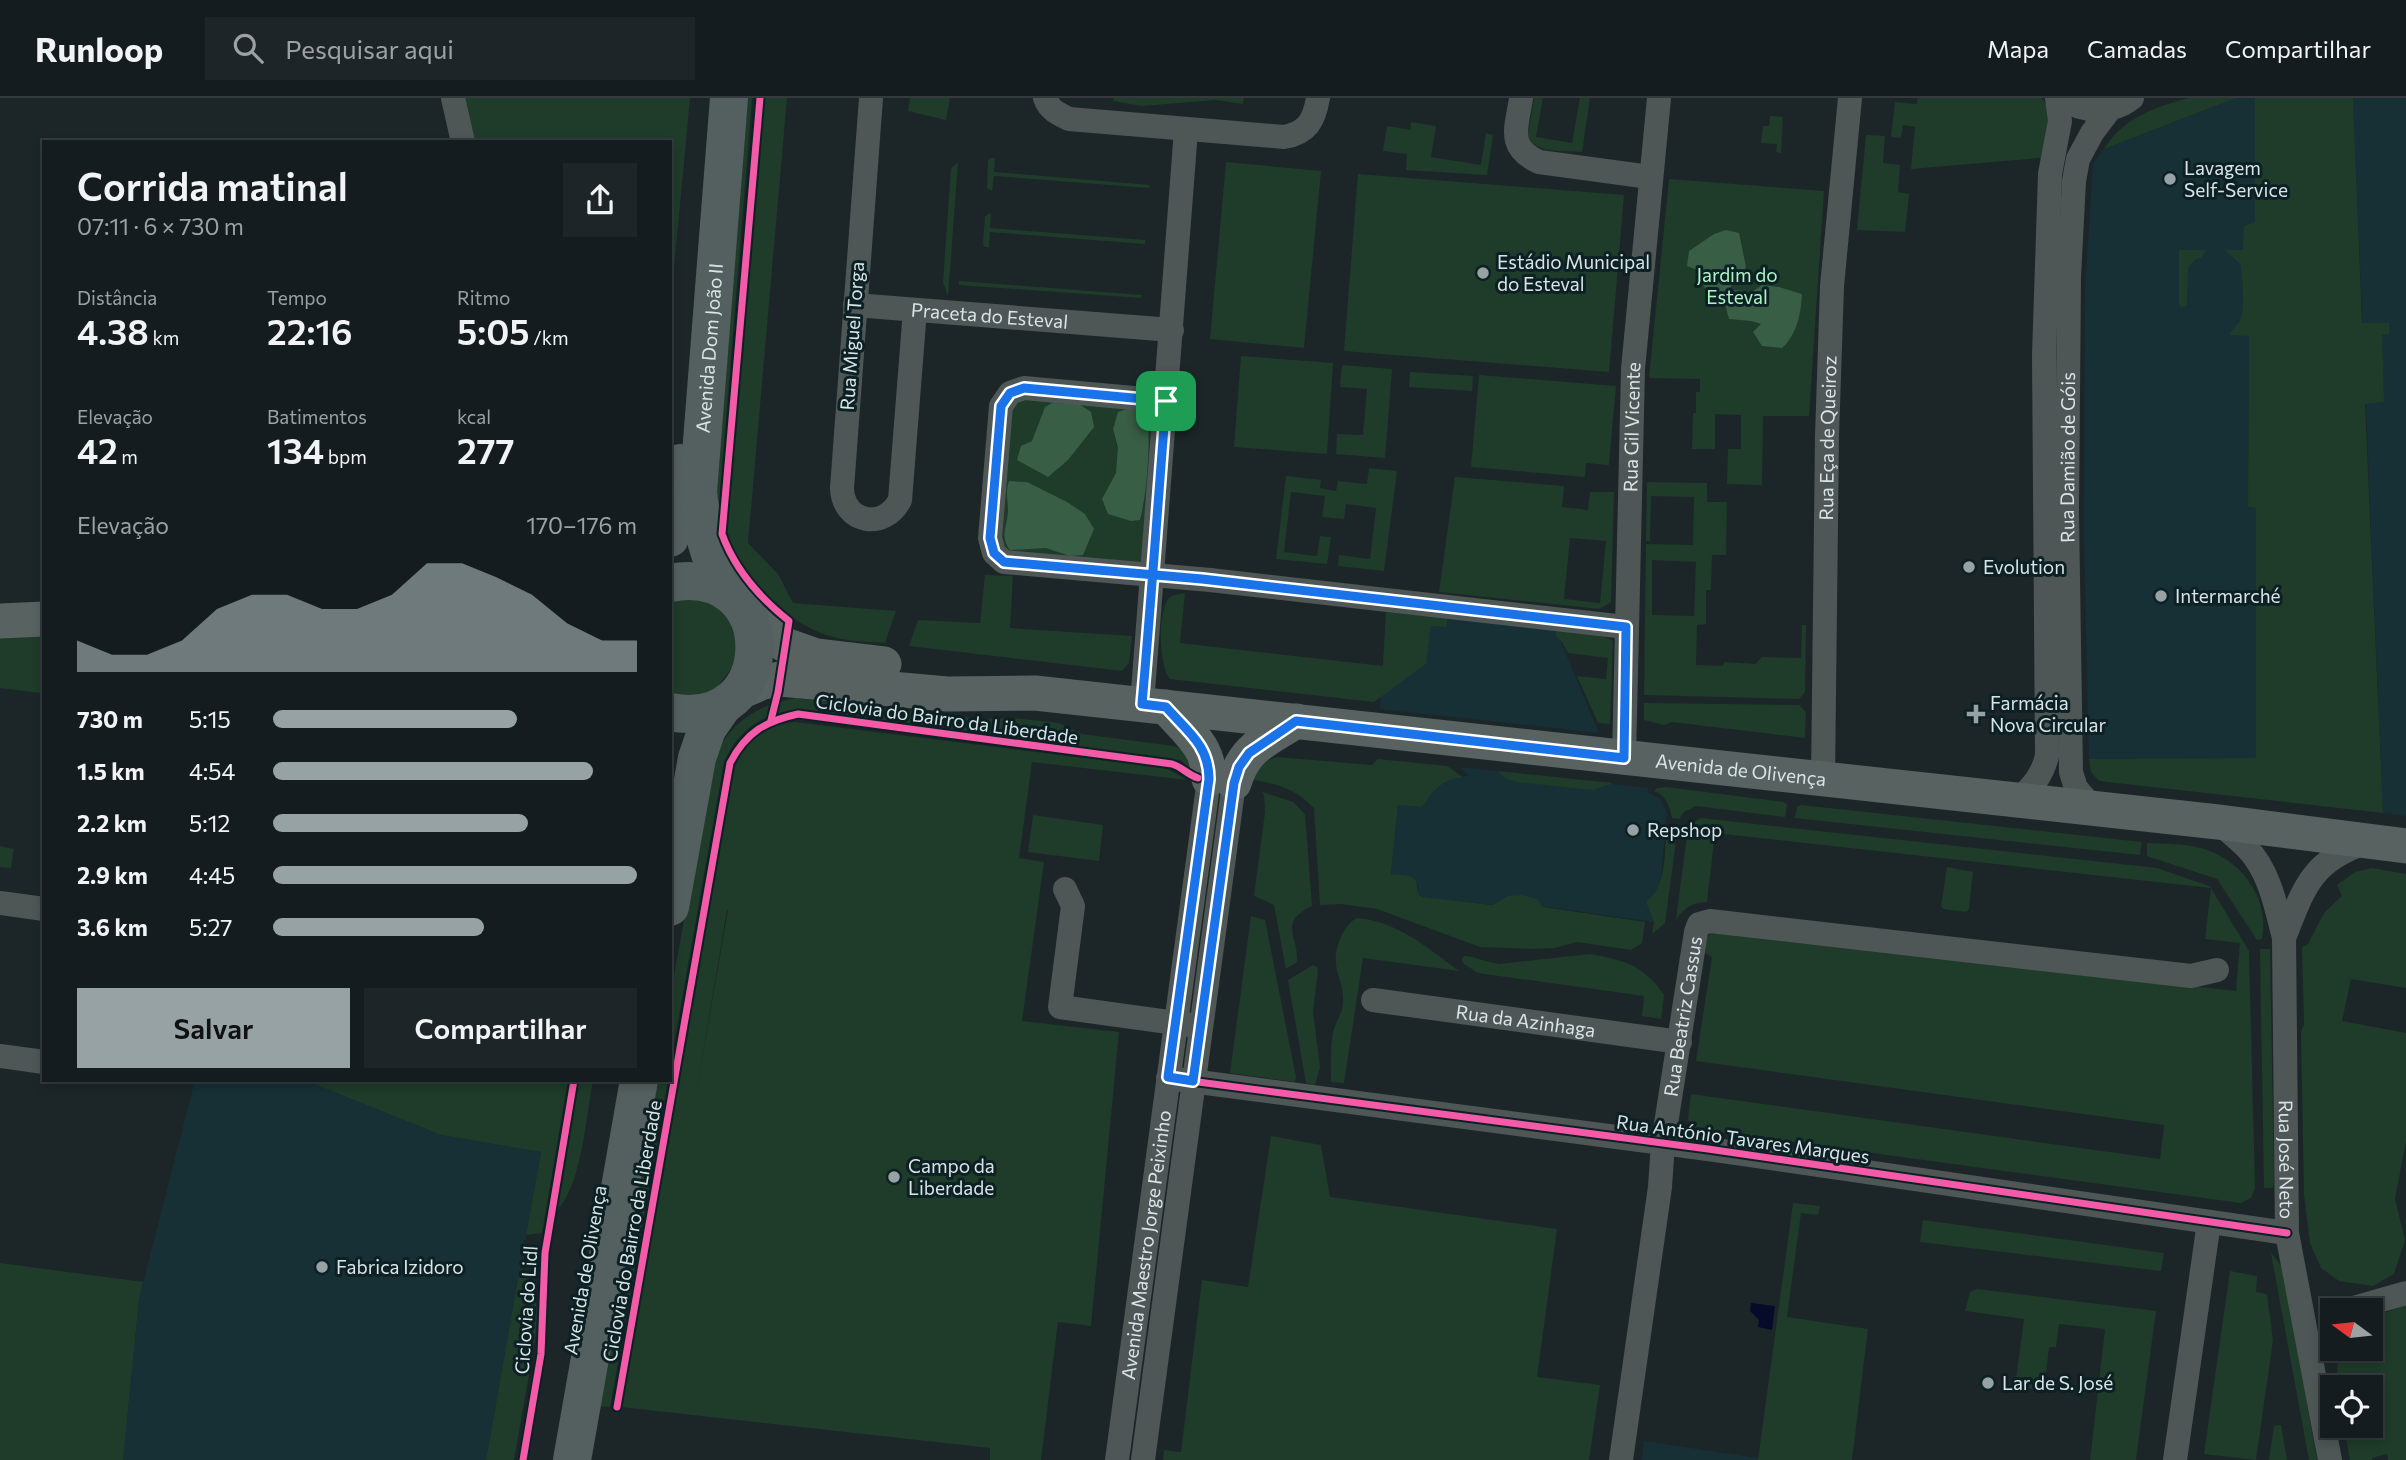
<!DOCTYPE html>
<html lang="pt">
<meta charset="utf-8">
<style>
:root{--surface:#151c1f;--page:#1e2528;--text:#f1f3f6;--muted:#9da1a4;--line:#343a3d;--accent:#96a2a4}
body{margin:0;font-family:Commissioner,sans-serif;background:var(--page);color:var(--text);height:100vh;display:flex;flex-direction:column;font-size:26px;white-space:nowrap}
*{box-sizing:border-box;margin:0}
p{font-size:23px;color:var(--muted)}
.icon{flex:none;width:38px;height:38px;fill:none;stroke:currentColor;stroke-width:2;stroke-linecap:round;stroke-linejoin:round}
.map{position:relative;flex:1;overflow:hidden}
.panel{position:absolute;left:42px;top:42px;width:630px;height:942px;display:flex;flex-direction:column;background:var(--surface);border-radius:0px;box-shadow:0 4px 10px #0003,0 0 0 2px var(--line)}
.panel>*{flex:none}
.needle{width:46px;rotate:285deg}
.buttons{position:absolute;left:2320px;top:1200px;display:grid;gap:14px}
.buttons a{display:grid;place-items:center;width:63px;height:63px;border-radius:0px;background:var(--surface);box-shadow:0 4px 10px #0003,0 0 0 2px var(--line);font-size:35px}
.pin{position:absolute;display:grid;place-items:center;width:60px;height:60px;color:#fff;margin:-30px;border-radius:14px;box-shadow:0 4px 10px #0006}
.round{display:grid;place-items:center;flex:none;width:74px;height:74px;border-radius:0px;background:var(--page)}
.overview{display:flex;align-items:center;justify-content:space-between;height:119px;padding:0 35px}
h1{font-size:38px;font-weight:600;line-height:52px}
.figures{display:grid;grid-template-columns:repeat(3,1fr);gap:10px;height:119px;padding:7px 35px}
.figures div{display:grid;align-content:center}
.figures b{font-size:35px;font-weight:600}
.figures small{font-size:19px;font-weight:400}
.figures p{font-size:19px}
.chart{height:196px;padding:14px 35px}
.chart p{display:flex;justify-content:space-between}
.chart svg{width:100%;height:126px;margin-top:7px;fill:var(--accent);opacity:.7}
.primary-button{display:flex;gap:14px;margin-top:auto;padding:14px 35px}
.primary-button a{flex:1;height:80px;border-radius:0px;background:var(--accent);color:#111;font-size:28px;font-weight:600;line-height:80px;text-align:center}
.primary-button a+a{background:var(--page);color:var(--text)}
ul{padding:0 35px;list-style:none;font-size:23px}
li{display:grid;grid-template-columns:112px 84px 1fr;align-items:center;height:52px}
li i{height:18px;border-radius:9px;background:var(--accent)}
header{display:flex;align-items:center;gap:42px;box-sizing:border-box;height:98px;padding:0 35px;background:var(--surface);border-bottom:2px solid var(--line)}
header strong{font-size:33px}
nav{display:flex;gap:38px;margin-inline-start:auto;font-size:24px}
.search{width:490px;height:63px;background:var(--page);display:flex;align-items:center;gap:18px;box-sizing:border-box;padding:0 24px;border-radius:0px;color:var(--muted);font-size:26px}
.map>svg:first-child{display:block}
.built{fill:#163036}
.green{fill:#1f3b2a;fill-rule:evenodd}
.forest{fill:#385e46}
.water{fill:#060b2a}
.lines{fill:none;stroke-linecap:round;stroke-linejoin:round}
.street{stroke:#4e5756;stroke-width:24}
.secondary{stroke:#576261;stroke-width:35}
.primary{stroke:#54605f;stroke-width:38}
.cycleway-casing{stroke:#0d2125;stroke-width:11}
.cycleway{stroke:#f35aa7;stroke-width:7}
.route-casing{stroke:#fff;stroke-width:14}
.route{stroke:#1a73e8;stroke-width:9}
.poi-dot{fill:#96a2a4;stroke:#0d2125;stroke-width:2.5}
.labels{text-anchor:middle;stroke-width:6;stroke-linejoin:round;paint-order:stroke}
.poi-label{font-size:19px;fill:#d8e4e6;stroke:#0d2125;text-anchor:start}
.park-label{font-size:19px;fill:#aef5c3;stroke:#0d2125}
.street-label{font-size:19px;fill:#d8e4e6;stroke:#0d2125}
</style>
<header>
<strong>Runloop</strong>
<div class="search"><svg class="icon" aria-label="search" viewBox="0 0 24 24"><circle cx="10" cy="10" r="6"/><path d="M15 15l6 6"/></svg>Pesquisar aqui</div>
<nav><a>Mapa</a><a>Camadas</a><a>Compartilhar</a></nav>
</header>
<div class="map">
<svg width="2406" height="1362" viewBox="0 0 2406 1362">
<rect width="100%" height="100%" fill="#1c2629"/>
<g class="built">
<polygon points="2236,0 2255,0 2255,124 2249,246 2248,409 2256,410 2256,661 2089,661 2084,439 2085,192 2093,66 2104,51"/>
<polygon points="2353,0 2406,0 2406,718 2383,715"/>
<polygon points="1386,514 1556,532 1599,635 1380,611"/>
<polygon points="1460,669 1648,690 1648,694 1660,701 1667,715 1660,789 1654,799 1647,804 1654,824 1499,802 1492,807 1423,799 1419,797 1418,787 1391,776 1398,707 1422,709 1436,691 1447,681 1469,678"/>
<polygon points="195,982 304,982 441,1037 541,1054 486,1362 123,1362 139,1201"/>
<polygon points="1644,1343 1758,1360 1758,1362 1642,1362"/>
</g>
<g class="green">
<polygon points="453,0 690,0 670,214 670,44 463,44"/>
<polygon points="739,0 752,0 717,434 714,426"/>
<path d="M763,0H787L748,445L778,476L793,505L896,513L885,545C866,544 844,543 826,537C782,521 738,477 726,430Z"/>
<polygon points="910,0 950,0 946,22 908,13"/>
<polygon points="1114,0 1244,0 1243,6 1215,2 1142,8 1113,3"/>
<path d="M1534,0H1543L1536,39L1572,45L1580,0H1590L1582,54C1565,53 1533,56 1528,37Z"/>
<polygon points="1918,0 2042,0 2048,10 2050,59 1911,71 1915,29 1903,27 1901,40 1891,39 1895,4 1917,6"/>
<path d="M2188,0H2236L2104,51C2123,20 2155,9 2188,0Z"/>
<path d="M2255,0H2353L2362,225H2389V236L2382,237L2384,304L2365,306L2383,715L2099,683L2091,674L2089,661L2256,660V410L2248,409L2249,238L2230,237C2232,229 2236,230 2239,224C2246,213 2242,181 2241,167L2225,152H2243L2244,128L2255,124Z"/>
<polygon points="1770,18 1783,19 1781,55 1776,54 1777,46 1761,45 1763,28 1769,28"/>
<polygon points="1411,24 1436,28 1431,59 1481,67 1486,35 1493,37 1487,77 1406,72 1407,56 1383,53 1387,28 1410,32"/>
<polygon points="1866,37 1885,38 1883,65 1900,67 1898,94 1909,96 1905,134 1857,132"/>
<polygon points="991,60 995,60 994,74 1150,87 1149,90 994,78 992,93 987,90 988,62"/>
<polygon points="958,64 948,198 943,184 951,71"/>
<polygon points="1226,64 1321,73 1304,250 1210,241"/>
<polygon points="1358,76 1624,97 1609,274 1344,253"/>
<polygon points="1669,81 1824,93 1809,318 1763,318 1762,387 1727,386 1728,351 1741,351 1741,317 1715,316 1715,351 1692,351 1693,315 1696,315 1696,294 1700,294 1700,281 1649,280"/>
<polygon points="991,115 990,130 1145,142 1145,146 990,134 989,149 985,149 983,146 985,118"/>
<polygon points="2179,152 2206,152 2201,160 2196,161 2188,169 2187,207 2182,210 2179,207"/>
<polygon points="959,183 1142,197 1141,200 959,187"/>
<polygon points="1241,258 1333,265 1327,356 1234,349"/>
<polygon points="1342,267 1392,271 1385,360 1336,356 1337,336 1363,337 1367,291 1340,289"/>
<polygon points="1410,274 1473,278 1472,293 1409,289"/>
<polygon points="1479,277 1616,288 1609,367 1586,365 1585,379 1471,369"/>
<polygon points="1016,301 1152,312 1142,468 1018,461 1000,449 1007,318"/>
<polygon points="1369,370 1397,373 1384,473 1338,468 1339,457 1370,461 1376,410 1346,406 1344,421 1322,419 1325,398 1291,394 1284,454 1317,458 1320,438 1331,439 1327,466 1276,461 1286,378 1321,382 1320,390 1336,393 1338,383 1367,386"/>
<path d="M1455,379L1564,388L1562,409L1588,412L1590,394H1614L1611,504L1600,511L1439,494ZM1570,440L1606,443L1600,505L1564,501Z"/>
<path d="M1647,384L1707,385V404H1727L1726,457H1712L1711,492H1706V526L1697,527L1696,567L1723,568L1724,564L1755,566L1762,559L1801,560L1802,527H1806L1805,594L1799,601L1644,597L1646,446L1693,447L1694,399L1651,398L1650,443H1646ZM1652,462L1696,464L1694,518L1652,517Z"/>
<polygon points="985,477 1013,478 1010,530 1132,538 1129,565 1122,573 909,548 918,522 980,525"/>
<path d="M1185,495L1180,545L1383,568L1386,514L1447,520V529L1431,528L1426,566L1374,604L1170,581C1159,568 1157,513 1169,500C1173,496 1180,496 1185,495Z"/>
<polygon points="697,498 726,512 741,557 711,598 670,599 670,501"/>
<polygon points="1556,532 1602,537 1613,543 1610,626 1598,625 1577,578 1606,581 1608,560 1568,555 1562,544 1556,538"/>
<polygon points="44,534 44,578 41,595 0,590 0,536"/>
<path d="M795,600L981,621L1013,620L1059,625L1082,636L1174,648L1181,651L1191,666L1190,671L1181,662L799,611C763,615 739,631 724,664L670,968V899L714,659C731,624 757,607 795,600Z"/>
<polygon points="1644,605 1799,607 1806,614 1805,640 1672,624 1664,627 1644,622"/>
<path d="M795,624L1166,670L1187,682L1032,664L1019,760L1044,764L1022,923L1119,934L1091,1228L1058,1224L1041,1362H990V1350L621,1309L734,672C743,645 766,626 795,624ZM728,812L695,1001L727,812Z"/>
<path d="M1277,659L1372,667L1378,661L1447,668L1463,679C1440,682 1435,692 1422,709L1398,707L1391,776L1410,778L1415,781L1419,797L1423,799L1492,807L1508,798L1522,797L1537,801L1543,809L1645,824L1642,845L1631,852L1577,844L1555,850L1532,851L1480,849L1377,811L1341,806L1320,807L1314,710C1296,691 1276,685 1252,682C1255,670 1266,662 1277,659Z"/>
<polygon points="1498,673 1613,685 1593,692 1517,684 1506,681"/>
<path d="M1666,689L1783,704L1787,706L1785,719L1696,708L1684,714L1679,721L1672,720C1670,709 1666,697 1654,693L1657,690Z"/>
<path d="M1262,694L1293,704L1305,716L1312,808C1277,825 1299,838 1297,864L1286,871L1274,807L1254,798L1265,714L1264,697Z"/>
<polygon points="1801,707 2142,744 2140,757 1795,720 1797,709"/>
<polygon points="1033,717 1103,727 1099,763 1028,754"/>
<path d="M1701,720L2157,770L2209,788L2211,790L2249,853L2255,1090L2251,1100L2241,1105L1695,1031L1690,1027L1688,1020L1691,996L2160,1061L2164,1027L1696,963L1712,859L1705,855L1706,842L1710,835L2236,893L2240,845L2205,841L2211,790L1715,735L1707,804C1692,804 1685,810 1676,821L1688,730L1690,726Z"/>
<path d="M1667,727L1678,728L1665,825L1652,836L1654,824L1646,804C1668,789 1664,750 1667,727Z"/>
<path d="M2147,745C2167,746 2188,745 2207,752C2243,764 2270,802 2262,841L2257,842L2217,781L2147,758Z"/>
<polygon points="0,748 14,751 11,770 0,769"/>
<polygon points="1947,769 1973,774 1969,811 1966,814 1943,811 1941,808"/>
<polygon points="2372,770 2406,776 2406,890 2351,881 2342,923 2406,935 2406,1043 2395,1101 2405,1142 2394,1176 2373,1188 2339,1183 2321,1170 2310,1145 2304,1097 2301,934 2304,926 2302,849 2308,846 2324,815 2342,798 2337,787 2355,774"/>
<polygon points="1251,818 1265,822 1296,979 1295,984 1230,975"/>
<path d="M1357,820C1397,823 1428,850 1459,873L1363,860L1344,985L1331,984C1331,968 1330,950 1333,935C1335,924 1343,916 1343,904C1344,890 1338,880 1336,867C1334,852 1343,826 1357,820Z"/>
<polygon points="2260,851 2270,851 2274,1083 2273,1090 2264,1090"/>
<path d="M1590,856C1624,862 1644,867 1664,897L1661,921L1642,918L1644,898L1478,875L1464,866L1462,861L1464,858C1474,858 1488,865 1500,866Z"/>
<polygon points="1313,867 1317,869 1318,873 1313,913 1320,969 1315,987 1306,985 1288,882"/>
<polygon points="304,982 568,982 542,1135 526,1137 541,1054 441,1037"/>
<path d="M579,982H593C586,1018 582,1090 555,1114Z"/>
<polygon points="655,982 668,982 610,1309 595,1308"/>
<polygon points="1271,1038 1321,1047 1330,1099 1557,1131 1537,1279 1600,1287 1589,1362 1163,1362 1164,1352 1181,1354 1202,1182 1248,1189"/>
<polygon points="1793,1105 1820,1108 1818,1117 1801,1115 1787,1219 1868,1231 1852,1362 1758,1362"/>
<polygon points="1923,1122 2164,1155 2161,1173 1920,1144"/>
<polygon points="2271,1155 2283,1170 2317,1362 2309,1362"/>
<polygon points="0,1165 143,1184 139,1201 123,1362 0,1362"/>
<path d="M520,1170C540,1188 538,1223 534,1248L514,1362H486Z"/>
<polygon points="2230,1173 2257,1178 2256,1194 2267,1196 2273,1242 2256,1362 2204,1356"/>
<polygon points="1977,1191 2156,1213 2136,1362 2090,1362 2105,1231 2059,1226 2056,1249 2049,1249 2044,1293 2015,1289 2024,1221 1965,1213 1970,1194"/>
<polygon points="2406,1207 2406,1362 2388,1362 2387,1356 2372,1360 2372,1362 2350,1362 2344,1328 2371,1328 2371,1290 2339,1290 2337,1270 2341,1251 2371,1251 2371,1220"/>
<polygon points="2281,1327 2287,1362 2269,1362 2274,1328"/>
</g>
<g class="forest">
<polygon points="1726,132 1739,135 1746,169 1720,203 1708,197 1697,172 1687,168 1689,153 1714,136"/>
<path d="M1762,187L1779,189L1802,196C1801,215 1797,237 1782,250L1762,248L1753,234L1761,226L1751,223L1729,221L1725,206L1735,192L1752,194Z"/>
<polygon points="1052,305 1079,306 1091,314 1094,329 1068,362 1048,379 1017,362 1021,348 1032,343 1045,309"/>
<path d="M1133,309L1148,311C1150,343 1148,391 1140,422L1131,423L1108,416L1102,401L1116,375L1118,349L1113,331L1118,314Z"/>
<path d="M1009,383L1027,384L1067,404L1085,416L1094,431L1083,457L1070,458L1046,450L1010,452C999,438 1008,427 1008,412C1008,401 1005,394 1009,383Z"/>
</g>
<polygon class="water" points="1751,1205 1775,1208 1772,1232 1758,1229 1759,1222 1750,1213"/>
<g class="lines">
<g class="street">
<polyline points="453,0 463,44"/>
<path d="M871,0L842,390C843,425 884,433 900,402L915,212"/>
<path d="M1045,0C1049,12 1059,16 1069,21L1284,39C1307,35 1314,23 1318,0"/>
<path d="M1521,0C1517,29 1506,49 1539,64L1650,79"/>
<path d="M2061,0C2082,14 2111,17 2132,0"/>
<path id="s1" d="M855,207L1172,232"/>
<polyline points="1166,303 1024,290 1010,295 1001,308 990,440 994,455 1004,464 1210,482 1626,529"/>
<polyline points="1142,606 1186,32"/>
<path id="s2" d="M1624,660L1633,271L1659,0"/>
<path id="s3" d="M1823,681L1827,338L1832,188L1850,0"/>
<path d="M2018,702C2033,688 2042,678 2047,658L2044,257L2050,76L2060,23L2057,0"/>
<path id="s4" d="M2094,711L2076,690L2071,674L2067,415L2069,179L2074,83L2078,61L2092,35L2110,11"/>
<path id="s5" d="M2218,724C2228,733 2238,741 2247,750C2270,774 2276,809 2284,840L2287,1135L2330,1362"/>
<polyline points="1065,791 1073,808 1060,909 1190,927"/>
<polyline points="0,805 44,811"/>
<path d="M2284,840C2304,790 2311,763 2365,745"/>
<path id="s6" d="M1373,902L1680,944"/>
<polyline points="0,958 44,964"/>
<polyline points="1168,980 1708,1051 2287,1135"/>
<polyline points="2343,1213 2406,1195"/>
<path id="s7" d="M1117,1362L1209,681"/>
<polyline points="1143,1362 1234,685"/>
<path id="s8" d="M1621,1362L1660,1089L1663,1045L1696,834L1699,826L1710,823L2191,878L2217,872"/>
<polyline points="2175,1362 2209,1124"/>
</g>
<g class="secondary">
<polyline points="744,511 785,547 816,558 884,566"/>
<polyline points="0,523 44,521"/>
<path id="s9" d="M740,594L763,584L780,581L947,596L1035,595L2218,724L2406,748"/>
<path d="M1166,609C1187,633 1209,648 1209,681"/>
<path d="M1234,685C1245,648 1266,643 1296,623"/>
</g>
<g class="primary">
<polyline points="670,440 680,365"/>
<path d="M670,485C783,463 782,636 670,614"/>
<path id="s10" d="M726,493C707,455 703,436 698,394L729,0"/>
<polyline points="670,809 697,660 707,631 723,608"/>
<polyline points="572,1362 639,982"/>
</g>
<g class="cycleway-casing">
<g id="cycleway">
<path d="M760,0L722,436C735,472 760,500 789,523L778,594L771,622"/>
<polyline points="1168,980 1708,1051 2287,1135"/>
<path d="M617,1309L730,665C746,634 766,623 798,616L1172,666C1182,669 1188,677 1198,680"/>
<polyline points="523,1362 541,1256 545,1155 574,982"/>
</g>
</g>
<use href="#cycleway" class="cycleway"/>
</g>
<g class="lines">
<g class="route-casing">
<path id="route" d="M1166,303C1158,404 1151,505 1142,606L1166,609C1187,633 1209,647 1209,681L1168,979L1193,983L1234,685L1239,669L1249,655L1296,623L1624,660L1626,529L1202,481L1004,464L994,455L990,440L1001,308L1010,295L1024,290L1166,303"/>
</g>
<use href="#route" class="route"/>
</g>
<g class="poi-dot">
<circle cx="2170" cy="81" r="7"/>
<circle cx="1483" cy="175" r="7"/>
<circle cx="1969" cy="469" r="7"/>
<circle cx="2161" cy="498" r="7"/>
<path d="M1972.5 605.5h7v7h7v7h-7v7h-7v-7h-7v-7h7z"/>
<circle cx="1633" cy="732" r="7"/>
<circle cx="894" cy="1079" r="7"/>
<circle cx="322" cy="1169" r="7"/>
<circle cx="1988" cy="1285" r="7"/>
</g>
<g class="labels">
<g class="poi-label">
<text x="2184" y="77">Lavagem<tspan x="2184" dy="22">Self-Service</tspan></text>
<text x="1497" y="171">Estádio Municipal<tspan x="1497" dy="22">do Esteval</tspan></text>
<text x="1983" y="476">Evolution</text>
<text x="2175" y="505">Intermarché</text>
<text x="1990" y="612">Farmácia<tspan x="1990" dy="22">Nova Circular</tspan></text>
<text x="1647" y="739">Repshop</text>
<text x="908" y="1075">Campo da<tspan x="908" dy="22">Liberdade</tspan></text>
<text x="336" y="1176">Fabrica Izidoro</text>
<text x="2002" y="1292">Lar de S. José</text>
</g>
<g class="park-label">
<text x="1737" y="184">Jardim do<tspan x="1737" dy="22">Esteval</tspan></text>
</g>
<g class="street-label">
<text dy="7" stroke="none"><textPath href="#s1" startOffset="135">Praceta do Esteval</textPath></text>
<text transform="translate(852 238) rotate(-86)" y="7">Rua Miguel Torga</text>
<text dy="7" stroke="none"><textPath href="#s10" startOffset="248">Avenida Dom João II</textPath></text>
<text dy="7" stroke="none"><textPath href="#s2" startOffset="331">Rua Gil Vicente</textPath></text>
<text dy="7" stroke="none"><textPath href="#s3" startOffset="341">Rua Eça de Queiroz</textPath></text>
<text dy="7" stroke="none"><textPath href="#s4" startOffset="359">Rua Damião de Góis</textPath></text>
<text transform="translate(947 621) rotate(8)" y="7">Ciclovia do Bairro da Liberdade</text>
<text dy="7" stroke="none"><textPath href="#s9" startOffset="1008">Avenida de Olivença</textPath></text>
<text dy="7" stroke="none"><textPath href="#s8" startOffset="448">Rua Beatriz Cassus</textPath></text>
<text dy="7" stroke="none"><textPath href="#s6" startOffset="154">Rua da Azinhaga</textPath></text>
<text transform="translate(1743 1041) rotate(8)" y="7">Rua António Tavares Marques</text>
<text dy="7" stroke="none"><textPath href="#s5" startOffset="359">Rua José Neto</textPath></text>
<text transform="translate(632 1133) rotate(-80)" y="7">Ciclovia do Bairro da Liberdade</text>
<text dy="7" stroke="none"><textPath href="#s7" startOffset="217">Avenida Maestro Jorge Peixinho</textPath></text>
<text transform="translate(585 1172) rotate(-80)" y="7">Avenida de Olivença</text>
<text transform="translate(526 1212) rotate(-86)" y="7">Ciclovia do Lidl</text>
</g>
</g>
</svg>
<div class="buttons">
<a><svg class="needle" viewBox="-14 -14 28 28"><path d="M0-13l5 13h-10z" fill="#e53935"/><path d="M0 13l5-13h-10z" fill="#9da1a4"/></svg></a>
<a><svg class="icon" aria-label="locate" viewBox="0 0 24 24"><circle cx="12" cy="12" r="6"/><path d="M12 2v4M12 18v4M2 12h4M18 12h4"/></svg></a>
</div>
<div class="pin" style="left:1166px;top:303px;background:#1e9e55"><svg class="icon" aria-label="arrive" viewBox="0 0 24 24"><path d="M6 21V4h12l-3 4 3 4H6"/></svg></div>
<section class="panel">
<div class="overview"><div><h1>Corrida matinal</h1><p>07:11 · 6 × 730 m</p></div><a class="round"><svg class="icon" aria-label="share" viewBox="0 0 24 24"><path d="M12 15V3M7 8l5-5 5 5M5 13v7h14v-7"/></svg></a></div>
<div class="figures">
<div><p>Distância</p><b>4.38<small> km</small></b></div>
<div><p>Tempo</p><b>22:16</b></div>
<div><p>Ritmo</p><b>5:05<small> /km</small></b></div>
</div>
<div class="figures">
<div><p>Elevação</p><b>42<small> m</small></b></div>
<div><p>Batimentos</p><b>134<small> bpm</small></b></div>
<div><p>kcal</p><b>277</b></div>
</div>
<div class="chart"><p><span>Elevação</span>170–176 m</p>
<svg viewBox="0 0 160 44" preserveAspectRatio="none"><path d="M0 44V33L10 38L20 38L30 33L40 22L50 17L60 17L70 22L80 22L90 17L100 6L110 6L120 11L130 17L140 27L150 33L160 33V44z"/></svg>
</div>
<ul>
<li><b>730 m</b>5:15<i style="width:67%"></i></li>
<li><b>1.5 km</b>4:54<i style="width:88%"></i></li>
<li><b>2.2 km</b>5:12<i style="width:70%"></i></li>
<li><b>2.9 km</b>4:45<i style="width:100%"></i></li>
<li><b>3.6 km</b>5:27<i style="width:58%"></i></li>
</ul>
<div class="primary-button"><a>Salvar</a><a>Compartilhar</a></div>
</section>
</div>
